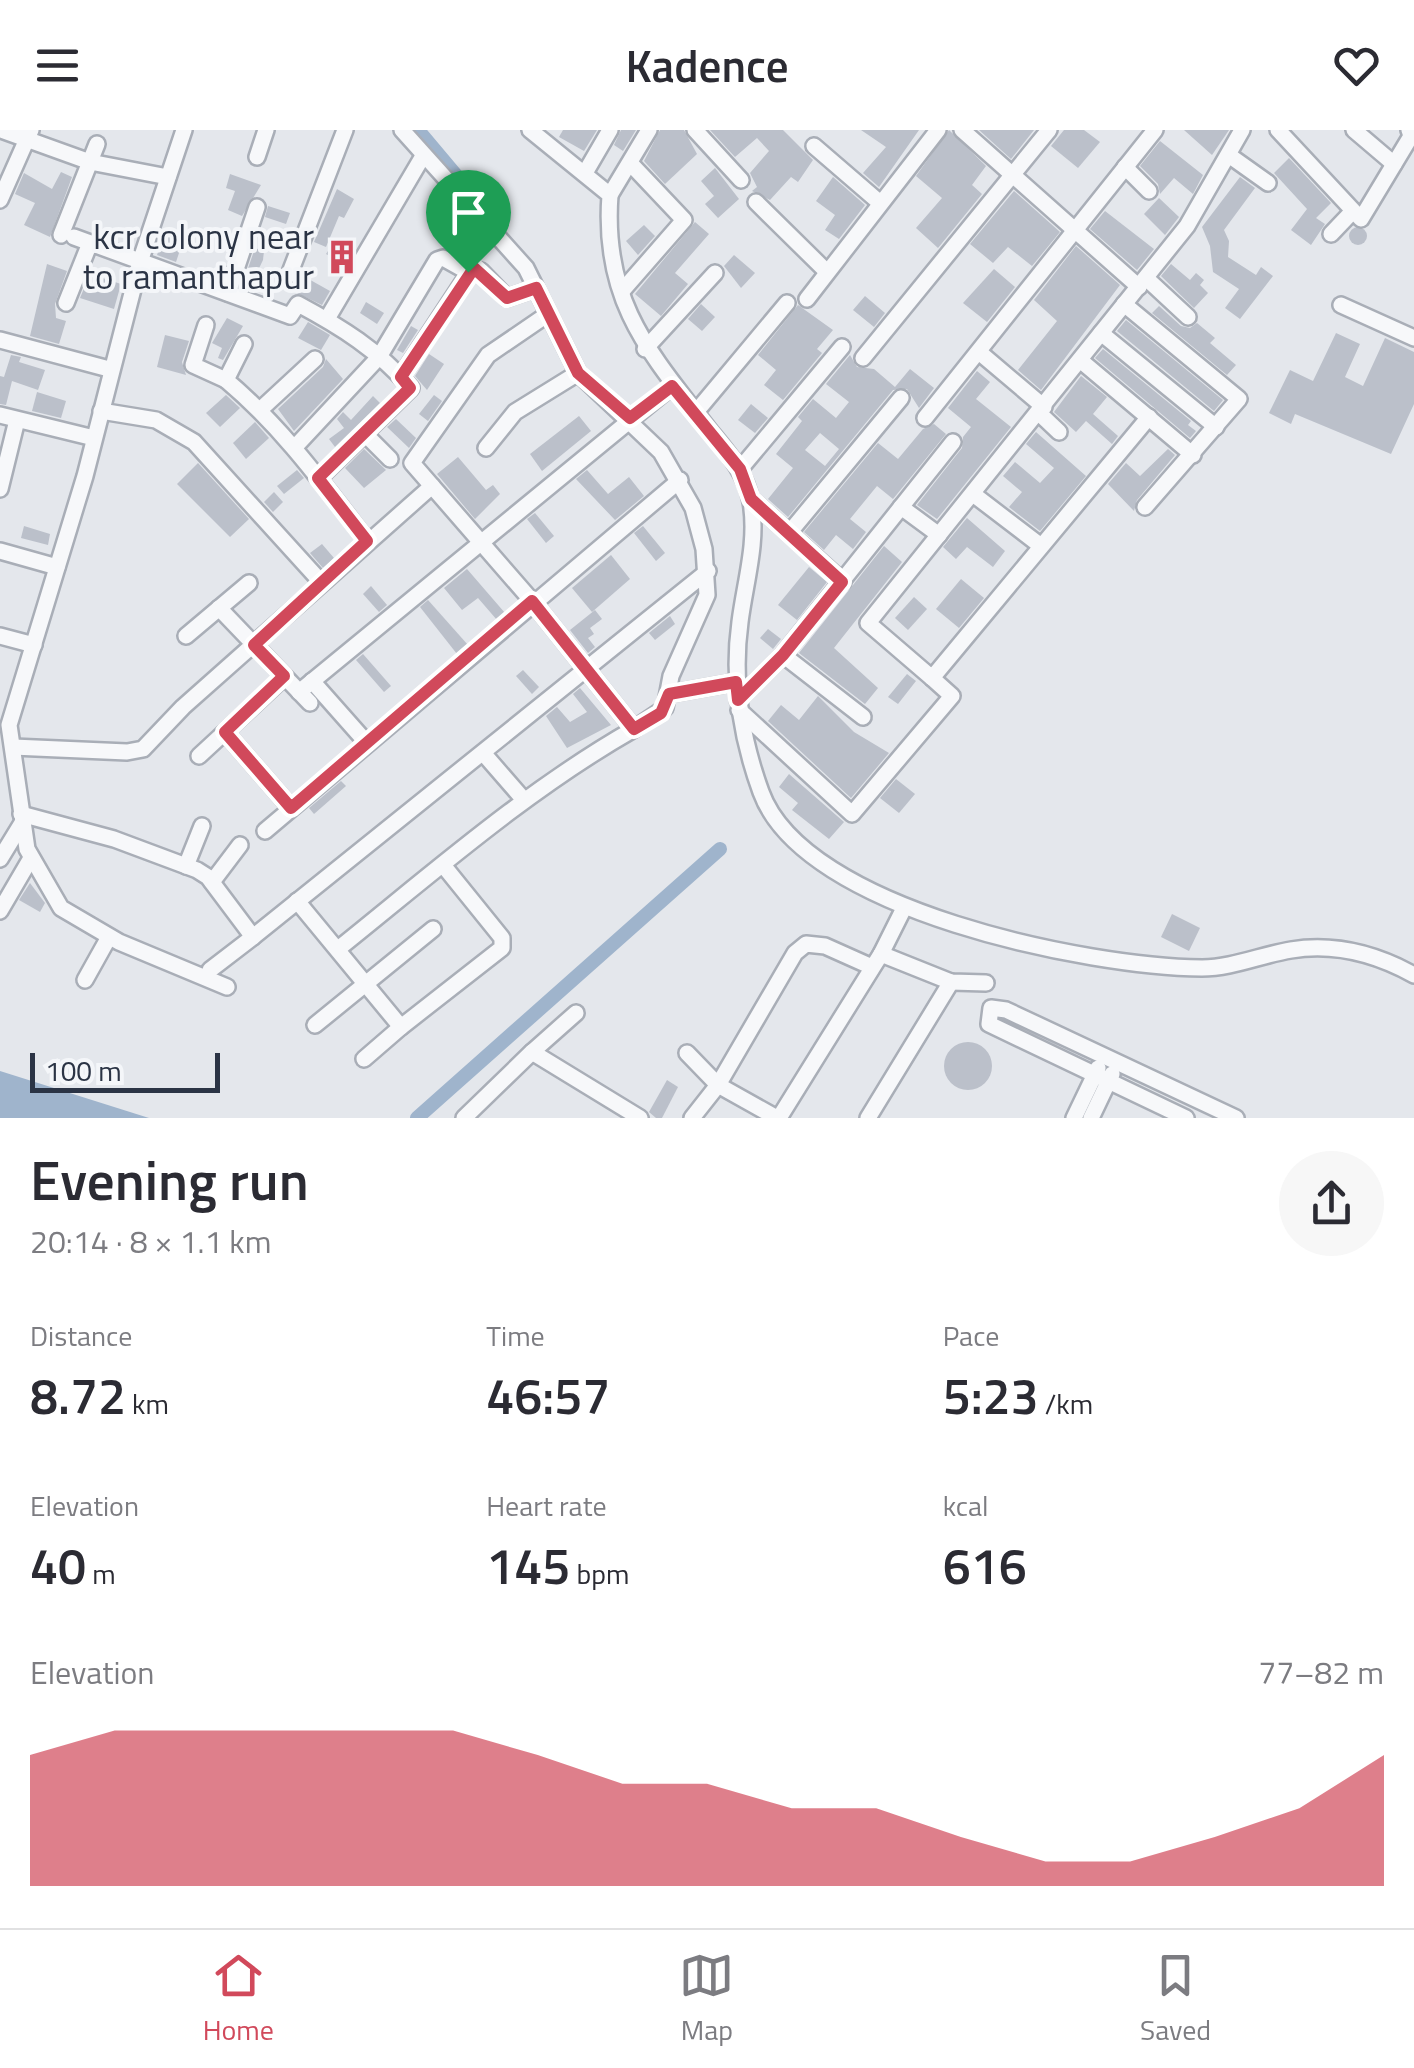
<!DOCTYPE html>
<meta charset="utf-8">
<style>
:root{--surface:#fff;--page:#f7f7f7;--text:#2b2b33;--muted:#7c7c81;--line:#e1e1e2;--accent:#d1495b}
body{margin:0;font-family:"Titillium Web",sans-serif;background:var(--page);color:var(--text);height:100vh;display:flex;flex-direction:column;font-size:38px;white-space:nowrap}
*{box-sizing:border-box;margin:0}
p{font-size:32px;color:var(--muted)}
.icon{flex:none;width:55px;height:55px;fill:none;stroke:currentColor;stroke-width:2;stroke-linecap:round;stroke-linejoin:round}
.map{position:relative;height:988px;overflow:hidden}
.details{display:flex;flex-direction:column;background:var(--surface);flex:1}
.details>*{flex:none}
.scale{position:absolute;left:30px;bottom:25px;width:190px;box-sizing:border-box;padding-left:10px;border:5px solid #2b3445;border-top:0;font-size:28px;line-height:35px;white-space:nowrap;color:#2b3445;-webkit-text-stroke:8px #f4f6f9;paint-order:stroke}
.pin{position:absolute;display:grid;place-items:center;width:85px;height:85px;color:#fff;margin:-102px -42px;border-radius:50% 50% 50% 0;rotate:-45deg;box-shadow:0 0 10px #0007}
.pin .icon{rotate:45deg}
.round{display:grid;place-items:center;flex:none;width:105px;height:105px;border-radius:52px;background:var(--page)}
.head{display:flex;align-items:center;justify-content:space-between;height:170px;padding:0 30px}
h1{font-size:55px;font-weight:600;line-height:75px}
.figures{display:grid;grid-template-columns:repeat(3,1fr);gap:15px;height:170px;padding:10px 30px}
.figures div{display:grid;align-content:center}
.figures b{font-size:50px;font-weight:600}
.figures small{font-size:28px;font-weight:400}
.figures p{font-size:28px}
.chart{height:280px;padding:20px 30px}
.chart p{display:flex;justify-content:space-between}
.chart svg{width:100%;height:180px;margin-top:10px;fill:var(--accent);opacity:.7}
header{display:flex;justify-content:space-between;align-items:center;height:130px;padding:0 30px;background:var(--surface);font-size:45px;font-weight:600}
.dock{display:flex;justify-content:space-around;align-items:center;height:140px;border-top:2px solid var(--line);background:var(--surface);font-size:28px;color:var(--muted)}
.dock a{display:grid;justify-items:center;gap:5px}
.dock .active{color:var(--accent)}
.map>svg:first-child{display:block}
.water{fill:#9fb4cc}
.lines{fill:none;stroke-linecap:round;stroke-linejoin:round}
.canal{stroke:#9fb4cc;stroke-width:14}
.building{fill:#bbc0ca;fill-rule:evenodd}
.minor-casing{stroke:#a9aeb7;stroke-width:20}
.minor{stroke:#f7f8fa;stroke-width:15}
.route-casing{stroke:#fff;stroke-width:20}
.route{stroke:#d1495b;stroke-width:12}
.labels{text-anchor:middle;stroke-width:8;stroke-linejoin:round;paint-order:stroke}
.poi-label{font-size:35px;fill:#2b3445;stroke:#f4f6f9;text-anchor:end}
</style>
<header><svg class="icon" aria-label="menu" viewBox="0 0 24 24"><path d="M4 6h16M4 12h16M4 18h16"/></svg>Kadence<svg class="icon" aria-label="heart" viewBox="0 0 24 24"><path d="M12 20l-8-8c-3-5 5-10 8-4 3-6 11-1 8 4z"/></svg></header>
<div class="map">
<svg width="1414" height="988" viewBox="0 0 1414 988">
<rect width="100%" height="100%" fill="#e4e7ec"/>
<polygon class="water" points="0,941 149,988 0,988"/>
<g class="lines">
<g class="canal">
<polyline points="418,0 471,63"/>
<polyline points="417,988 720,719"/>
</g>
</g>
<g class="building">
<polygon points="563,0 597,0 584,21 559,7"/>
<polygon points="621,0 636,0 623,21 614,15"/>
<polygon points="660,0 684,0 697,24 665,54 644,31"/>
<polygon points="710,0 783,0 813,30 798,52 791,47 770,70 752,61 757,57 750,43 769,21 757,8 735,27"/>
<polygon points="861,0 919,0 879,57 863,43 886,17"/>
<polygon points="949,0 986,36 972,55 982,64 938,118 916,98 942,68 916,46"/>
<polygon points="979,0 1034,0 1011,29"/>
<polygon points="1064,0 1084,0 1100,12 1078,38 1051,16"/>
<polygon points="1184,0 1229,0 1212,25"/>
<polygon points="1160,11 1203,45 1193,64 1174,48 1160,64 1158,54 1140,36"/>
<polygon points="1289,28 1331,73 1316,88 1325,94 1311,115 1291,100 1307,79 1274,43"/>
<polygon points="715,38 739,69 718,88 705,74 714,66 701,51"/>
<polygon points="61,42 72,47 50,107 24,95 35,73 15,64 24,43 52,59"/>
<polygon points="230,44 261,55 242,86 228,80 235,61 226,58"/>
<polygon points="833,47 865,75 839,109 825,100 835,85 816,71"/>
<polygon points="1240,47 1255,58 1224,100 1229,111 1228,127 1256,145 1261,137 1273,146 1240,189 1225,178 1239,159 1213,142 1210,116 1202,97"/>
<polygon points="337,59 354,69 344,88 339,86 326,117 314,112"/>
<polygon points="1014,61 1060,102 1032,136 1008,117 993,133 970,114"/>
<polygon points="1159,68 1179,87 1165,105 1144,84"/>
<polygon points="440,74 461,92 450,105 428,87"/>
<polygon points="268,76 290,83 286,94 265,87"/>
<polygon points="1105,81 1154,119 1137,140 1090,99"/>
<polygon points="695,92 709,104 675,143 688,154 661,186 635,164"/>
<polygon points="644,95 655,106 638,125 626,111"/>
<circle cx="1358" cy="106" r="9"/>
<polygon points="164,105 183,111 176,132 157,125"/>
<polygon points="332,115 351,126 346,135 326,124"/>
<polygon points="1076,116 1120,155 1041,260 1018,240 1057,191 1034,170"/>
<polygon points="255,118 264,121 263,130 249,159 242,156"/>
<polygon points="734,125 755,143 741,158 724,136"/>
<polygon points="47,134 67,141 55,174 56,188 66,191 59,214 30,206"/>
<polygon points="1171,134 1190,150 1196,143 1204,150 1200,155 1208,163 1194,178 1161,146"/>
<polygon points="994,139 1015,157 987,192 963,173"/>
<polygon points="90,144 121,154 114,179 80,168"/>
<polygon points="305,147 330,161 322,175 297,163"/>
<polygon points="865,166 885,183 874,197 853,180"/>
<polygon points="366,172 384,183 377,194 360,183"/>
<polygon points="701,174 715,187 702,201 688,189"/>
<polygon points="798,175 833,200 817,219 822,223 783,270 764,255 776,240 758,225"/>
<polygon points="1159,176 1181,196 1190,198 1197,193 1215,208 1210,213 1236,235 1227,245 1152,183"/>
<polygon points="227,188 243,196 223,230 218,228 222,218 212,213"/>
<polygon points="1126,190 1223,270 1214,281 1117,201"/>
<polygon points="308,192 330,205 321,220 298,208"/>
<polygon points="411,196 418,200 403,223 397,220"/>
<polygon points="1336,203 1360,214 1345,247 1363,256 1385,208 1414,222 1414,274 1391,324 1295,284 1291,294 1269,283 1290,240 1313,251"/>
<polygon points="165,205 189,211 182,232 186,245 157,237"/>
<polygon points="1103,219 1191,291 1188,295 1196,301 1190,308 1095,228"/>
<polygon points="429,224 444,234 427,260 415,246"/>
<polygon points="11,225 21,227 19,232 45,240 38,260 12,251 6,275 0,274 0,246 4,247"/>
<path d="M850,225L857,237L874,239L895,257L910,239L934,258L919,278L907,259L893,260L788,387L768,369L793,338L776,324L802,291L798,287L813,269L836,288L849,272L826,254ZM820,303L839,319L825,336L805,320Z"/>
<polygon points="326,229 343,249 294,301 278,279 323,237"/>
<polygon points="977,241 990,252 976,269 1011,297 937,389 917,375 962,318 963,307 971,297 948,278"/>
<polygon points="1081,246 1107,267 1093,284 1118,306 1112,314 1086,291 1076,302 1054,282"/>
<polygon points="37,262 66,271 61,288 32,281"/>
<polygon points="226,265 240,278 220,297 206,283"/>
<polygon points="434,265 442,271 428,291 419,284"/>
<polygon points="373,266 380,273 335,317 329,309 344,298 337,289 343,282 351,290"/>
<polygon points="751,274 768,288 755,303 738,290"/>
<polygon points="579,286 591,301 542,341 530,324"/>
<polygon points="396,289 416,308 409,318 387,297"/>
<polygon points="255,292 269,308 246,329 233,313"/>
<polygon points="934,294 946,304 893,369 877,356 850,389 866,402 853,419 836,405 824,420 804,402 878,313 898,329 923,299"/>
<polygon points="1036,302 1086,346 1040,401 1009,377 1022,362 1003,346 1015,332 1040,353 1054,338 1026,314"/>
<polygon points="364,319 386,340 364,358 345,338"/>
<polygon points="1168,319 1175,325 1137,370 1134,381 1108,354 1126,333 1140,346"/>
<polygon points="458,327 486,360 493,355 500,364 475,389 437,344"/>
<polygon points="198,333 249,389 230,407 177,354"/>
<polygon points="297,340 304,348 284,364 277,356"/>
<polygon points="587,340 608,364 629,347 644,366 615,390 576,349"/>
<polygon points="274,362 283,372 273,382 264,372"/>
<polygon points="535,383 554,406 546,413 527,389"/>
<polygon points="967,388 1005,421 993,437 967,417 956,429 943,417"/>
<polygon points="24,396 50,404 48,415 21,408"/>
<polygon points="643,396 665,423 656,431 634,403"/>
<polygon points="322,414 334,428 323,438 310,423"/>
<polygon points="884,416 902,432 834,518 878,558 865,574 799,523"/>
<polygon points="611,425 630,449 592,482 572,458"/>
<polygon points="809,437 827,452 797,490 778,475"/>
<polygon points="467,439 505,483 497,490 478,468 462,480 444,458"/>
<polygon points="961,449 984,468 959,498 936,479"/>
<polygon points="371,456 387,475 379,482 363,464"/>
<polygon points="914,467 927,479 908,500 895,488"/>
<polygon points="428,470 468,515 457,524 420,477"/>
<polygon points="595,480 602,489 590,498 594,504 588,508 595,517 588,523 570,500"/>
<polygon points="670,486 675,494 655,510 649,503"/>
<polygon points="768,499 781,509 773,519 760,508"/>
<polygon points="363,524 391,556 384,562 356,530"/>
<polygon points="523,540 539,557 532,564 516,546"/>
<polygon points="907,544 916,551 898,574 888,567"/>
<polygon points="580,558 611,595 567,618 546,586 557,577 570,592 587,582 573,564"/>
<polygon points="818,566 854,602 889,623 851,668 768,591 781,575 799,590"/>
<polygon points="789,644 844,692 829,709 792,680 798,673 779,657"/>
<polygon points="896,649 915,664 899,683 880,668"/>
<polygon points="341,651 346,656 314,684 309,678"/>
<polygon points="30,753 45,773 40,782 19,770"/>
<polygon points="1172,784 1200,798 1189,821 1161,807"/>
<circle cx="968" cy="936" r="24"/>
<polygon points="667,950 678,957 662,988 656,988 649,982"/>
</g>
<g class="lines">
<g class="minor-casing">
<g id="minor">
<polyline points="1,0 90,32 168,47"/>
<polyline points="184,0 140,132 85,346 9,595 27,719 61,778 119,812 227,857"/>
<polyline points="402,0 526,138 578,243 661,322 693,378 704,419 707,465 671,546 665,578 634,599"/>
<path d="M530,0L610,65C602,172 650,223 710,301C728,323 746,343 751,372C758,412 745,452 740,492C732,550 741,607 761,662C804,781 1090,837 1202,838C1232,838 1261,825 1291,820C1334,813 1376,824 1414,845"/>
<polyline points="695,0 741,50"/>
<polyline points="962,0 1139,157"/>
<polyline points="1278,0 1361,89 1411,6 1409,0"/>
<polyline points="1354,0 1394,34"/>
<polyline points="814,16 879,72"/>
<polyline points="1230,26 1268,53"/>
<polyline points="257,27 266,0"/>
<polyline points="1125,37 1149,61"/>
<polyline points="585,43 610,0"/>
<polyline points="610,65 649,0"/>
<polyline points="0,70 31,0"/>
<polyline points="756,72 827,142"/>
<polyline points="1331,104 1352,82"/>
<polyline points="61,105 97,14"/>
<path d="M74,107L290,186L298,174C341,197 378,220 411,258L319,348"/>
<polyline points="289,145 345,0"/>
<polyline points="1146,148 1188,187"/>
<polyline points="622,161 684,90 630,33"/>
<polyline points="228,163 257,77"/>
<polyline points="807,169 938,0"/>
<polyline points="66,173 90,113"/>
<polyline points="1124,174 1239,269 1145,377"/>
<polyline points="1341,175 1414,208"/>
<polyline points="327,189 423,26"/>
<polyline points="206,195 193,235 226,250"/>
<polyline points="1101,203 1216,297"/>
<polyline points="0,210 109,239"/>
<path d="M244,214L226,250C282,297 323,354 367,411"/>
<polyline points="645,219 715,143"/>
<polyline points="979,222 1044,277"/>
<polyline points="863,228 1049,0"/>
<polyline points="1080,230 1193,325"/>
<polyline points="401,247 471,140 481,141 507,168 536,158"/>
<polyline points="261,279 315,229"/>
<polyline points="101,281 156,290 194,312 322,453"/>
<polyline points="696,282 787,173"/>
<polyline points="1039,283 1059,302"/>
<polyline points="0,285 94,308"/>
<polyline points="1149,287 932,548 868,493 1187,96 1242,0"/>
<polyline points="925,288 1155,0"/>
<polyline points="366,305 390,329"/>
<polyline points="295,317 379,227 437,130 443,128 468,142"/>
<polyline points="486,318 515,282 578,243"/>
<polyline points="740,339 842,217"/>
<polyline points="0,359 17,290"/>
<polyline points="973,364 1041,416"/>
<polyline points="751,369 843,452"/>
<polyline points="901,377 939,405"/>
<polyline points="789,403 901,268"/>
<polyline points="0,421 57,437"/>
<polyline points="219,478 310,573"/>
<polyline points="0,506 34,515"/>
<polyline points="186,506 249,453"/>
<polyline points="783,525 863,587"/>
<polyline points="312,551 366,612"/>
<polyline points="299,562 672,256"/>
<polyline points="669,564 736,552"/>
<polyline points="738,570 783,525 953,312"/>
<polyline points="739,580 852,684 952,566 932,548"/>
<polyline points="225,602 284,547"/>
<polyline points="13,617 127,622 143,619 183,577 432,356"/>
<polyline points="484,624 524,670"/>
<polyline points="199,626 225,602 291,678"/>
<polyline points="21,684 114,709 197,740 208,747 253,807 708,441"/>
<polyline points="265,701 680,350"/>
<polyline points="0,729 22,693"/>
<polyline points="186,736 202,696"/>
<polyline points="212,752 240,715"/>
<polyline points="297,771 401,897 502,818 502,808 443,735"/>
<polyline points="0,781 31,728"/>
<path d="M338,819C434,742 527,660 634,599L532,471L412,333L488,225L548,184"/>
<polyline points="881,824 951,852 986,853"/>
<polyline points="210,840 253,807"/>
<polyline points="85,850 109,807"/>
<polyline points="315,895 433,799"/>
<polyline points="532,922 576,883"/>
<polyline points="687,923 718,955 795,823 806,814 825,816 872,837"/>
<polyline points="364,929 401,897"/>
<polyline points="464,988 532,922 640,988"/>
<polyline points="692,988 718,955 777,988"/>
<polyline points="779,988 881,824 904,778"/>
<polyline points="868,988 951,852"/>
<polyline points="1074,988 1098,938"/>
<polyline points="1091,988 1112,944"/>
<polyline points="1186,988 989,894 991,878 1006,880 1236,988"/>
</g>
</g>
<use href="#minor" class="minor"/>
</g>
<g class="lines">
<g class="route-casing">
<polygon id="route" points="474,138 507,168 536,158 578,243 630,288 672,256 740,339 751,369 842,452 783,525 738,570 736,552 669,564 661,583 634,599 532,471 291,678 225,602 284,546 254,515 367,411 318,348 410,258 401,247"/>
</g>
<use href="#route" class="route"/>
</g>
<defs>
<g id="building-bare" transform="scale(2.7)"><path d="M-4-6H4V6H1V3H-1V6H-4ZM-2.5-4.3h1.7v1.8h-1.7ZM.8-4.3h1.7v1.8H.8ZM-2.5-1h1.7V.8h-1.7ZM.8-1h1.7V.8H.8Z" fill="#d1495b" stroke="#f4f6f9" stroke-width="2.5" paint-order="stroke"/></g>
</defs>
<g fill-rule="evenodd">
<use href="#building-bare" x="342" y="127"/>
</g>
<g class="labels">
<g class="poi-label">
<text x="314" y="119">kcr colony near<tspan x="314" dy="40">to ramanthapur</tspan></text>
</g>
</g>
</svg>
<div class="scale">100 m</div>
<div class="pin" style="left:468px;top:142px;background:#1e9e55"><svg class="icon" aria-label="arrive" viewBox="0 0 24 24"><path d="M6 21V4h12l-3 4 3 4H6"/></svg></div>
</div>
<section class="details">
<div class="head"><div><h1>Evening run</h1><p>20:14 · 8 × 1.1 km</p></div><a class="round"><svg class="icon" aria-label="share" viewBox="0 0 24 24"><path d="M12 15V3M7 8l5-5 5 5M5 13v7h14v-7"/></svg></a></div>
<div class="figures">
<div><p>Distance</p><b>8.72<small> km</small></b></div>
<div><p>Time</p><b>46:57</b></div>
<div><p>Pace</p><b>5:23<small> /km</small></b></div>
</div>
<div class="figures">
<div><p>Elevation</p><b>40<small> m</small></b></div>
<div><p>Heart rate</p><b>145<small> bpm</small></b></div>
<div><p>kcal</p><b>616</b></div>
</div>
<div class="chart"><p><span>Elevation</span>77–82 m</p>
<svg viewBox="0 0 160 44" preserveAspectRatio="none"><path d="M0 44V12L10 6L20 6L30 6L40 6L50 6L60 12L70 19L80 19L90 25L100 25L110 32L120 38L130 38L140 32L150 25L160 12V44z"/></svg>
</div>
</section>
<nav class="dock">
<a class="active"><svg class="icon" aria-label="home" viewBox="0 0 24 24"><path d="M3 11l9-7 9 7M6 9v11h12V9"/></svg>Home</a>
<a><svg class="icon" aria-label="map" viewBox="0 0 24 24"><path d="M3 6l6-2 6 2 6-2v14l-6 2-6-2-6 2zM9 4v14M15 6v14"/></svg>Map</a>
<a><svg class="icon" aria-label="saved" viewBox="0 0 24 24"><path d="M7 4h10v16l-5-4-5 4z"/></svg>Saved</a>
</nav>
